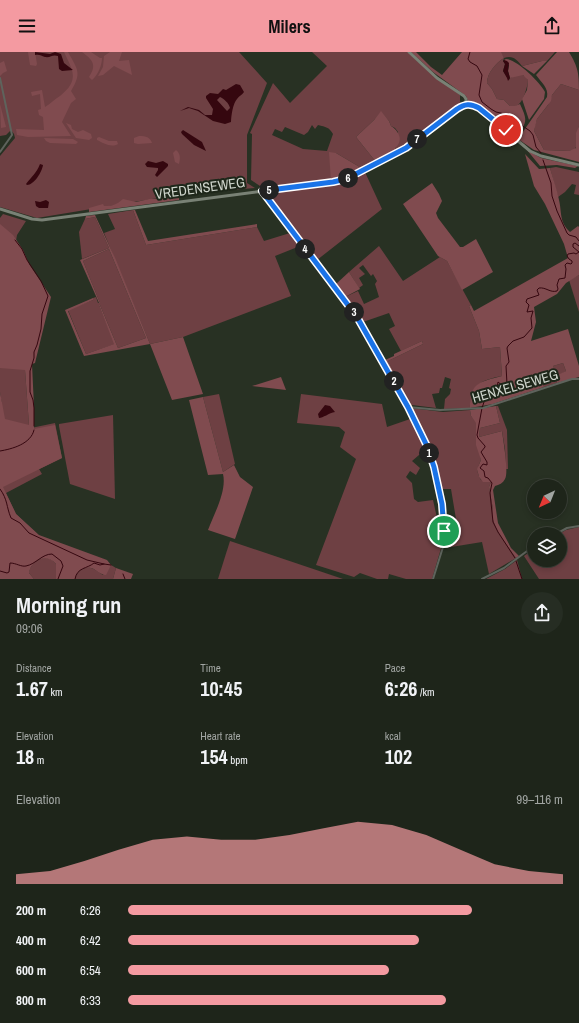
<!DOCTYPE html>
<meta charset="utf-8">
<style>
:root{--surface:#1e251a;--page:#262d23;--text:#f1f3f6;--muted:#a1a5a2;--line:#3c4239;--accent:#f49aa1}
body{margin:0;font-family:"Archivo Narrow",sans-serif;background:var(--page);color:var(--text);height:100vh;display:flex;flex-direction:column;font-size:15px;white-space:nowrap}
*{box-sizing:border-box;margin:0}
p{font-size:13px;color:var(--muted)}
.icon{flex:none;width:22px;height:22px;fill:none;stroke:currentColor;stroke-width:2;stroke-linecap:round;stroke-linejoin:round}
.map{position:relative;height:527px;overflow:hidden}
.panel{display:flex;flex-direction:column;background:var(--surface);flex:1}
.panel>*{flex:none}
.needle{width:26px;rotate:223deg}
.controls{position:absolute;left:527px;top:427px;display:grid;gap:8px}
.controls a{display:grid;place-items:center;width:40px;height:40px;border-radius:50%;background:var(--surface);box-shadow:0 2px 6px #0003,0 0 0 1px var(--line);font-size:20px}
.pin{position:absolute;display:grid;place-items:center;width:34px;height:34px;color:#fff;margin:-17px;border:2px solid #fff;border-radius:50%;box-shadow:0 1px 4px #0007}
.km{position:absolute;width:20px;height:20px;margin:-10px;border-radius:50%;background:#222;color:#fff;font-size:11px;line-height:20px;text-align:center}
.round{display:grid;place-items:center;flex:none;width:42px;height:42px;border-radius:21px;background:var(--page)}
.head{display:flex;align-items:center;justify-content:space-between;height:68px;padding:0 16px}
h1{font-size:22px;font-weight:800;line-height:30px}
.metrics{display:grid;grid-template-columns:repeat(3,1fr);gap:6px;height:68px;padding:4px 16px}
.metrics div{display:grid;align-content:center}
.metrics b{font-size:20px;font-weight:800}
.metrics small{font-size:11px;font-weight:400}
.metrics p{font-size:11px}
.chart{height:112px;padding:8px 16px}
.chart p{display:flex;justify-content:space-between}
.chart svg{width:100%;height:72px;margin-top:4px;fill:var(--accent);opacity:.7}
ul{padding:0 16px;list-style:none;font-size:13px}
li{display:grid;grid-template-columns:64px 48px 1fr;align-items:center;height:30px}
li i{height:10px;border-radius:5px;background:var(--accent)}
header{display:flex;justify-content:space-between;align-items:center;height:52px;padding:0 16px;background:var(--accent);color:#111;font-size:18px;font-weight:800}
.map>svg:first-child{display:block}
.green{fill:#6e4043;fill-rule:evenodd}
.forest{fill:#804b4f}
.water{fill:#35070f;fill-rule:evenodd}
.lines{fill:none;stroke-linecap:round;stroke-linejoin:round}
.stream{stroke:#35070f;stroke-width:1}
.street{stroke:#5e635c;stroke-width:2}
.secondary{stroke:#798175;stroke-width:3}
.route-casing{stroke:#fff;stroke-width:8}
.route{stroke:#1a73e8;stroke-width:5}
.labels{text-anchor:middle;stroke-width:4;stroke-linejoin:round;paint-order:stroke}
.street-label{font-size:14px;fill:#cfd5cc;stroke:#1e271a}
</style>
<header><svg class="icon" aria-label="menu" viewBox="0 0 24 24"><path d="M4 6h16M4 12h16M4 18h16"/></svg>Milers<svg class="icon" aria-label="share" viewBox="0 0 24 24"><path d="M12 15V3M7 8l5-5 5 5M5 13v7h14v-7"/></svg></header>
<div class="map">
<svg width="579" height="527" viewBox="0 0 579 527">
<rect width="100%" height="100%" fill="#283123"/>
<g class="green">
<polygon points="0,0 239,0 267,31 247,83 247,131 255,136 182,142 37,166 0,155 0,104 15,86 14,82 11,78 6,83 0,84"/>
<path d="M312,0H408L417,9L460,43V49L461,53L413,89L396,99L395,96L398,80L395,76L391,74L389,69L381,60L374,68L356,85L376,110L363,117L336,101L331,129L260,137V134L251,128L252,82L250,81L273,31L290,51L327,14ZM312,73L315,77L318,73C326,75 329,75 333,82L327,99L303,97L272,83L275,77L282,80L285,75L304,83L308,80Z"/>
<path d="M500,0H555L547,9H542L522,14C517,8 513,3 504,6L503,9L505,12L503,19L509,28L510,26C517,23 524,20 528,28C528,34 523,49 519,52C517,55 513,54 510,54L504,48L497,47L492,37L487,31C487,21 496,11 504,6Z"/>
<polygon points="561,32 579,38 579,74 576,85 576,95 574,98 569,99 544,98 534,79 535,73 537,67 548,53 552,43"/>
<polygon points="556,115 579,120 579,143 574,142 576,133 572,132 565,140 558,145 550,116"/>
<polygon points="364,118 382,157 317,208 265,141 337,131"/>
<polygon points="133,158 146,193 257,175 264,189 290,181 300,194 275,204 291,244 183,285 150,292 104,181 115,177 108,162"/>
<path d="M3,162L26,169L17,183L16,189L29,212L25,318L29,373L31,376L55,371L62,406L39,417L42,422L6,441L16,462L35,480L26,505L29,520C32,507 50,500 57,514L56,527H34L29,521L0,527V346L2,353L0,340V166Z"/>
<polygon points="95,165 109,196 82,207 79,180 85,167"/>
<path d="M379,194L403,229L440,205L447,209L471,253L469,254L479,279L482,297L500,295L502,324C481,328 470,333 470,356L444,357L445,347L450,342L451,337L449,336L451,327L445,325L442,336H440L439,341L432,342L436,356L412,353L388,309L423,292L422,289L401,299L389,277L395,274L389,261L363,270L345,245L358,239L364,252L379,245L375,232L377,229L373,222L371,224L363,213L359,216L365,222L359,226L363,233L359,236L349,220Z"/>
<polygon points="109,197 146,286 118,296 100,253 99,253 115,292 86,302 68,258 93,248 93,246 96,245 98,251 100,251 83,209"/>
<polygon points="579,223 579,260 569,228"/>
<polygon points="563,311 566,319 556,326 557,331 544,335 542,330 554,326 555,321 553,314"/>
<polygon points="219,342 235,412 223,420 203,345"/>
<polygon points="301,342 382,352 387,375 413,366 426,397 412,409 420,416 416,423 410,419 406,425 412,431 414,447 418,450 433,448 437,466 442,465 442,493 432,527 406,527 389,522 388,527 377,527 360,521 354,525 316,513 356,407 340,395 345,380 339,375 297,371"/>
<polygon points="496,354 498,354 507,378 508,417 506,417 505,397 502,379 479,385 480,376 500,371"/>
<path d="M411,356L443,360L470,358L471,364L476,370V379L481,408C477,417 476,419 481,428L491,430L489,435L493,457V468L498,481L516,506L489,522L482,490L445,496V468L456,467L451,437H440L430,397Z"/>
<polygon points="113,363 115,447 70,432 59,374 59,372"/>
<polygon points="579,475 579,527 539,527 524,504 534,497 534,508 560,508 560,482 559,482 566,478"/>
<polygon points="230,489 343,527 218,527"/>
<polygon points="517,508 522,527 486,527 505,517"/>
<path d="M111,513L116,516L113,527H75C77,520 83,515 91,516C95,517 100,521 103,523Z"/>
</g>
<g class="forest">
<polygon points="28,0 35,0 37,12 36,14 30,13"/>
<path d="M64,0H68C78,18 82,21 71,39L76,47L71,51L62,70L71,84L28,85L17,83L16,77L44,78L43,65L39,63L38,58L41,57L40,42L32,44L31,40L42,38L45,55C50,52 55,47 60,44C80,28 73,19 64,0Z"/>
<path d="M82,0H91L100,6H102C102,13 98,23 92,28L89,25C97,13 93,8 82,0Z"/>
<polygon points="110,0 122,0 119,9 129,8 132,23 114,14 103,23 98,24 103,15 104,4"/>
<path d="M411,0H416L431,15L442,23L462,0H501L504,6C496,11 487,21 487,31L492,37L497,47L504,48L510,54H515L520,52C528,69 527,70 516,85L477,51L468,49L466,44L433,20Z"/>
<path d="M557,0H569C578,15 579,21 579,38L561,32L552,43L551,49L537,67L534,79L544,98L569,99L576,96V81L579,74V110L534,98L518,87L547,45C549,36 541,30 536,23Z"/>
<path d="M506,7C516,7 540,30 545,40L544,47L529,68L522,47L527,38L528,28L523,23L510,26L508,19L509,13L504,8Z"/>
<polygon points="4,9 7,19 3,21 0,24 0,11"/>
<polygon points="542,9 547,9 534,22 522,14"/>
<polygon points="0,52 6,75 1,76"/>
<path d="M381,59L389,69L391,74C399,79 404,89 395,96L396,99L376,110L356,85L374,68Z"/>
<polygon points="66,71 71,73 72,77 78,80 83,78 91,82 92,86 89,88 76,86"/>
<path d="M139,84C146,84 150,85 152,91L138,92L134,91V86Z"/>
<path d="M99,85L109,89H117L118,92C111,96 103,91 97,88V86Z"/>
<polygon points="44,86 73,87 78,90 76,92 50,91 46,89"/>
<path d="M176,98C181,102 180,107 179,112L175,110L173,101Z"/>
<polygon points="527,98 541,106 578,114 575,116 557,113 540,114"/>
<polygon points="329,100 336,101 363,117 341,127 331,129"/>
<path d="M525,102L539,117L550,116C553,127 557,137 559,148C562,160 559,170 570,180L578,174L579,175V223L566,231L557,242L534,255L536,270L531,289L568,277L579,314V325L557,331L556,326L558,323L566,319L563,311L553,314L556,321L554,326L542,330L544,335L493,352L470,356C470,329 481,330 502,324L500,295L482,297L479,279L469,254L471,253L474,259L568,206L564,192L545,152L534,134Z"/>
<polygon points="432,131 439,142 442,149 436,161 438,166 460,195 463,195 476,187 493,220 462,238 447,209 438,204 403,152"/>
<path d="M174,146H179V148L89,160V156L103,152L104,154C113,154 116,153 123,147L136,150L149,147Z"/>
<polygon points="133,158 135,158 148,189 257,172 257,175 146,193"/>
<polygon points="95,163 116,208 150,292 183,285 203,342 172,348 150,292 84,304 65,258 93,246 93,248 68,259 86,302 114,292 99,253 100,253 118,296 146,286 109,197 83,209 100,251 99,251 80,208 109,196 95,165 85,167 86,164"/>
<path d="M0,172L13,183L23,198L29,212L51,245L35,311L32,312L34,355V377L55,373L62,406L3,435L16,462L39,483L107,508L111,513L106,523C100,523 96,517 91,516C83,515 77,520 75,527H56V512C47,501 31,508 29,521L34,527H0V340L5,367L29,373L25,318L0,316Z"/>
<polygon points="349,220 360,237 345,245 336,232"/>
<polygon points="422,289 423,292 388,309 412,353 410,353 385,308 394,304 394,302"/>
<polygon points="281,325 286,338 252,334"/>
<path d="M203,345L223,420L234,413L240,425L253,435L235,487L208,478C214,462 227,439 223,422L208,423L189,348Z"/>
<path d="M496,354L500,371L480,376L479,385L502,379C503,387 509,421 505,427C503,431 499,433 495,434L493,438L498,471L511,496L519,504L516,506L498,481L493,468V457L489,435L491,430H483L479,425L477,417L481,408L476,393V371L471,364L470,358Z"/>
<polygon points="116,516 133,522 131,527 113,527"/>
</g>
<g class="water">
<path d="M35,0L50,2L55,0L61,2L64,11L73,18L62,19L59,17L58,4C52,2 51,6 45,5C41,4 40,2 35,3Z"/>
<polygon points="504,8 507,9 509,11 508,19 510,26 508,29 507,26 503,19 505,12 503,9"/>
<path d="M236,32L240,33L244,40C242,43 239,44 237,47C233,51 231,64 231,70L225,72L213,69L198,59L189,56L180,59L188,55L199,58L205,63H212L213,57L206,46V44L210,41L218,42L223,37L226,38ZM220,45C224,47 229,51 230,56L227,59L217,48Z"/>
<polygon points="183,78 202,90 206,99 194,93 182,82 181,80"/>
<polygon points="148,109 156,111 163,109 168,112 168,114 157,125 155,123 158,118 158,116 147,115 145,112"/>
<path d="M40,112L43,113C42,120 34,133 27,133L26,132C32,124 36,122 40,112Z"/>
<polygon points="46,148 49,150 48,156 39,156 36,154 35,149 40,150"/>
<path d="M325,353L330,354L335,360C329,361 323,366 319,366L318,362Z"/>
</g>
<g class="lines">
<g class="stream">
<polyline points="470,0 468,7 470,10 477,14 482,23 479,43 482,50 491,57 496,60 505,62 530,79 533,83 536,95 541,101"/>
<polyline points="543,108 551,131 552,144 557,159 567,181 569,183 576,185 579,189"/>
<polyline points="15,188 22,197 27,208 41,229 48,244 42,262 41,277 37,293 34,300 34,306 30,319 30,340 33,348 34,356 34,374"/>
<polyline points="579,200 573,195 573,192 575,191 579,194"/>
<path d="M0,399C12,397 31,392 34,378"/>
<path d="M0,437C8,448 6,454 11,466L20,471L29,481L87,508L104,512"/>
<path d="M515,506L498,480L493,470L490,441L492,431L488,426L485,425L484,419L480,416L483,412L487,413V410L481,400L485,395V394L478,386L477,383L482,356L487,341L489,340L496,342L498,330L503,334L507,332L506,314L509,310L507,296L508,294L513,289L524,285L532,276L531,266L533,259L527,260L529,253L526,250L527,247L539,243L537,238L539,236C546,235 550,241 557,239L558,237L557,233L559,227L565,226L566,217L565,213L567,211L571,212L572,211V209L569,207L567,204L568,202L574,201L576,202L579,200"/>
<polyline points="516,509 522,527"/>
<path d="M0,519L7,521L9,520L10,511C16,511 21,515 26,514C36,512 42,502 52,502L61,509L63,514L58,527"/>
<polyline points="123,522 125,527"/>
<path d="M75,527C77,515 87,517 94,511L100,513L104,512L111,513"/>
</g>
<g class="street">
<polyline points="0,26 12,83 0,100"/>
<polyline points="262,139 357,265 408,355 427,393 434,415 442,452 444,470 443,495 433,527"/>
<polyline points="408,355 440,358 483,356 572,327 579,327"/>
<polyline points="556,482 567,476 579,474"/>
<polyline points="482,527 504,516 534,494"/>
</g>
<g class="secondary">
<polyline points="409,0 437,26 464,44 466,47 466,52"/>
<path d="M0,157L32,167L42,168L341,129L406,96L457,57C465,52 470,51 479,56L530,99L541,104L579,113"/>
</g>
</g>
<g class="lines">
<g class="route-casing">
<path id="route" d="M444,479L442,452L434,415L427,394L408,355L357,265L262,139L333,130L346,127L406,96L457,57C465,52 470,51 479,56L506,78"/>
</g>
<use href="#route" class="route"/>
</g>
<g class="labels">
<g class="street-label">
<text transform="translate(200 136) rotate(-8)" y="5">VREDENSEWEG</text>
<text transform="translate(515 334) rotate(-16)" y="5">HENXELSEWEG</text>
</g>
</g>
</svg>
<div class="controls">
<a><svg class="needle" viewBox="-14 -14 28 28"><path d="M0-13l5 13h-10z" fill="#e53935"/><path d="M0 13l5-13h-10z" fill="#a1a5a2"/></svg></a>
<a><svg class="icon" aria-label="layers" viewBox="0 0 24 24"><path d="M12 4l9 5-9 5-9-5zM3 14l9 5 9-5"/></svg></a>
</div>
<div class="pin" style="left:444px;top:479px;background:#1e9e55"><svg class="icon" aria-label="arrive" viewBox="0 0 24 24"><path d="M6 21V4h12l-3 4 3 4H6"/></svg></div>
<div class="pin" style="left:506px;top:78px;background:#d93025"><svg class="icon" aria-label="check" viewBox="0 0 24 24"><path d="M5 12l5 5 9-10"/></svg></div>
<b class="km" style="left:429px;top:401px">1</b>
<b class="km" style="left:394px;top:329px">2</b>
<b class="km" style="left:354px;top:260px">3</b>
<b class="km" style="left:305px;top:197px">4</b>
<b class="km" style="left:269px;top:138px">5</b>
<b class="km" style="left:348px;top:126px">6</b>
<b class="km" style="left:417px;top:87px">7</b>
</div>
<section class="panel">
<div class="head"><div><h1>Morning run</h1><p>09:06</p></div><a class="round"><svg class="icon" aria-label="share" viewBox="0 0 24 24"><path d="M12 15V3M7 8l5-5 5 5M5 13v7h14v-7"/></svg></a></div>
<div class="metrics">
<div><p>Distance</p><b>1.67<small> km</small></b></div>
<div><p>Time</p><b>10:45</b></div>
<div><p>Pace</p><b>6:26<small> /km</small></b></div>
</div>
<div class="metrics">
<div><p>Elevation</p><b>18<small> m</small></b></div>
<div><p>Heart rate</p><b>154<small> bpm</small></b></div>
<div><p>kcal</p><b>102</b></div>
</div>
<div class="chart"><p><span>Elevation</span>99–116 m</p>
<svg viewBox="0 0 160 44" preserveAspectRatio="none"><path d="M0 44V38L10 36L20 30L30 23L40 17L50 15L60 17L70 17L80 14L90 10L100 6L110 8L120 14L130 23L140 32L150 36L160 38V44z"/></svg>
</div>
<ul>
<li><b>200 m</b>6:26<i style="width:79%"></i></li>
<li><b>400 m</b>6:42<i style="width:67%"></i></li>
<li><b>600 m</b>6:54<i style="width:60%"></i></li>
<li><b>800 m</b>6:33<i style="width:73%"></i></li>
</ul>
</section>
